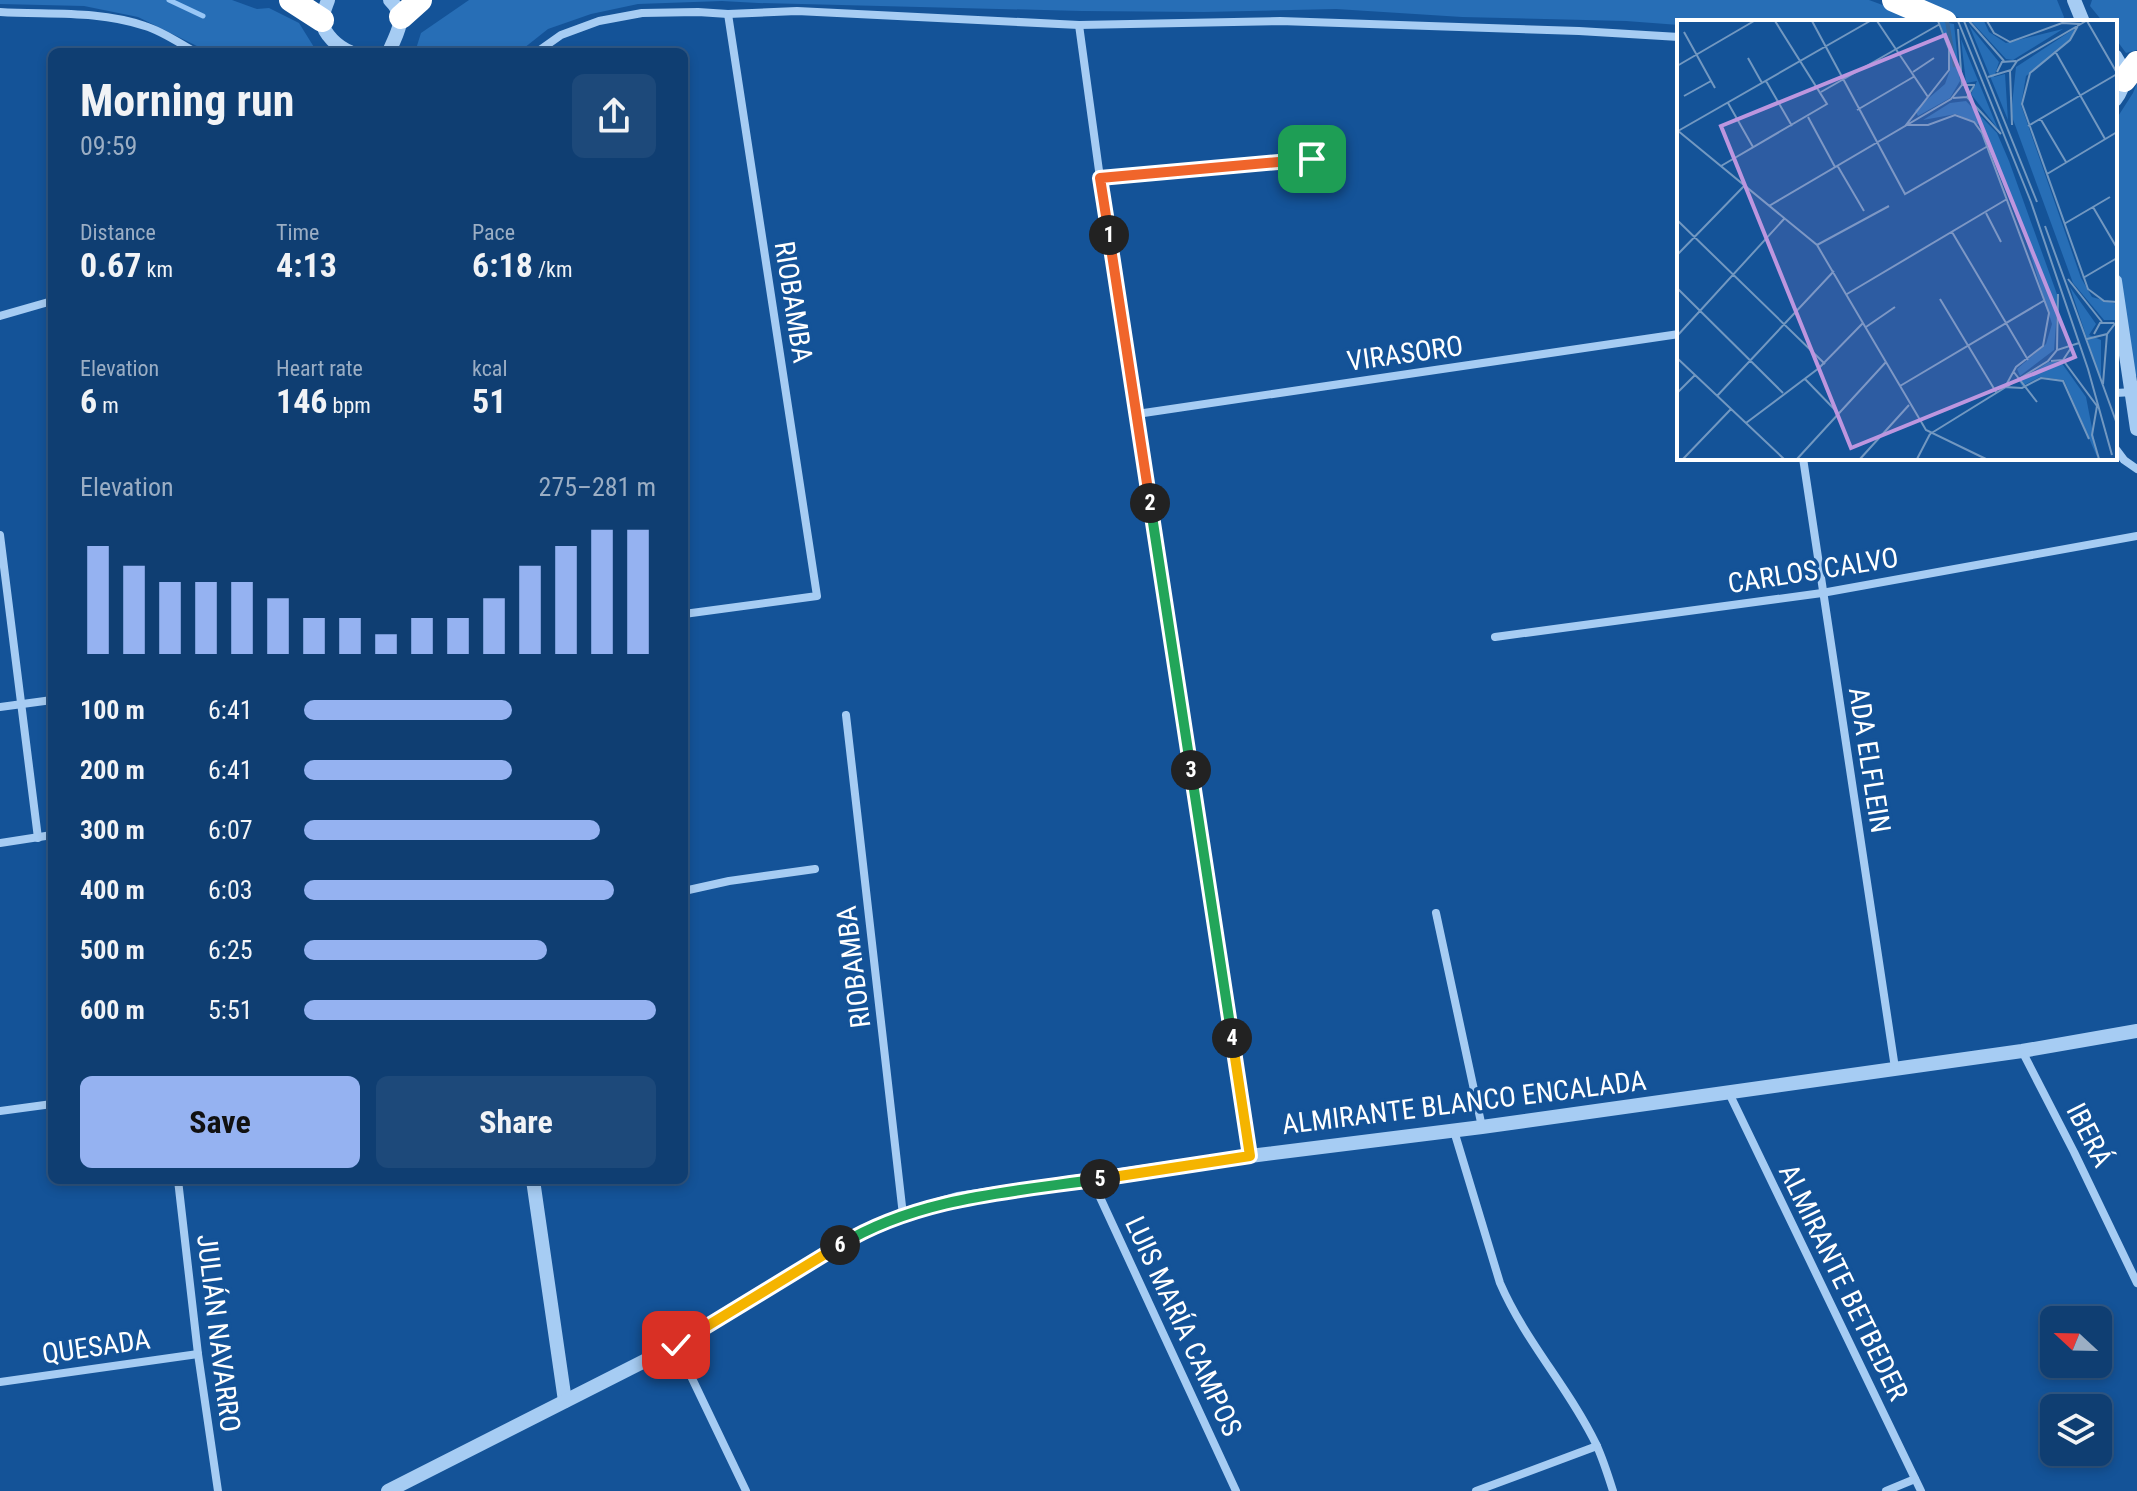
<!DOCTYPE html>
<meta charset="utf-8">
<style>
:root{--surface:#0f3e72;--page:#1d497a;--text:#f1f3f6;--muted:#9baec4;--line:#2f5784;--accent:#95b2f1}
body{margin:0;font-family:"Roboto Condensed",sans-serif;background:var(--page);color:var(--text);height:100vh;display:flex;flex-direction:column;font-size:30px;white-space:nowrap}
*{box-sizing:border-box;margin:0}
p{font-size:26px;color:var(--muted)}
.icon{flex:none;width:44px;height:44px;fill:none;stroke:currentColor;stroke-width:2;stroke-linecap:round;stroke-linejoin:round}
.map{position:relative;flex:1;overflow:hidden}
.drawer{position:absolute;left:48px;top:48px;width:640px;height:1136px;display:flex;flex-direction:column;background:var(--surface);border-radius:12px;box-shadow:0 4px 12px #0003,0 0 0 2px var(--line)}
.drawer>*{flex:none}
.needle{width:52px;rotate:292deg}
.fabs{position:absolute;left:2040px;top:1306px;display:grid;gap:16px}
.fabs a{display:grid;place-items:center;width:72px;height:72px;border-radius:12px;background:var(--surface);box-shadow:0 4px 12px #0003,0 0 0 2px var(--line);font-size:40px}
.pin{position:absolute;display:grid;place-items:center;width:68px;height:68px;color:#fff;margin:-34px;border-radius:16px;box-shadow:0 4px 12px #0006}
.km{position:absolute;width:40px;height:40px;margin:-20px;border-radius:50%;background:#222;color:#fff;font-size:22px;line-height:40px;text-align:center}
.round{display:grid;place-items:center;flex:none;width:84px;height:84px;border-radius:12px;background:var(--page)}
.overview{display:flex;align-items:center;justify-content:space-between;height:136px;padding:0 32px}
h1{font-size:44px;font-weight:700;line-height:60px}
.stats{display:grid;grid-template-columns:repeat(3,1fr);gap:12px;height:136px;padding:8px 32px}
.stats div{display:grid;align-content:center}
.stats b{font-size:34px;font-weight:700}
.stats small{font-size:22px;font-weight:400}
.stats p{font-size:22px}
.chart{height:224px;padding:16px 32px}
.chart p{display:flex;justify-content:space-between}
.chart svg{width:100%;height:144px;margin-top:8px;stroke:var(--accent);stroke-width:6}
.primary-button{display:flex;gap:16px;margin-top:auto;padding:16px 32px}
.primary-button a{flex:1;height:92px;border-radius:12px;background:var(--accent);color:#111;font-size:32px;font-weight:700;line-height:92px;text-align:center}
.primary-button a+a{background:var(--page);color:var(--text)}
ul{padding:0 32px;list-style:none;font-size:26px}
li{display:grid;grid-template-columns:128px 96px 1fr;align-items:center;height:60px}
li i{height:20px;border-radius:10px;background:var(--accent)}
.map>svg:first-child{display:block}
.green{fill:#276eb6}
.lines{fill:none;stroke-linecap:round;stroke-linejoin:round}
.stream{stroke:#99c7f6;stroke-width:5}
.minor{stroke:#a6ccf3;stroke-width:8}
.tertiary{stroke:#a6ccf3;stroke-width:14}
.motorway{stroke:#fff;stroke-width:24}
.split-1-casing{stroke:#fff;stroke-width:16}
.split-2-casing{stroke:#fff;stroke-width:16}
.split-3-casing{stroke:#fff;stroke-width:16}
.split-4-casing{stroke:#fff;stroke-width:16}
.split-5-casing{stroke:#fff;stroke-width:16}
.split-6-casing{stroke:#fff;stroke-width:16}
.split-7-casing{stroke:#fff;stroke-width:16}
.split-1{stroke:#f0652b;stroke-width:10}
.split-2{stroke:#f0652b;stroke-width:10}
.split-3{stroke:#22a559;stroke-width:10}
.split-4{stroke:#22a559;stroke-width:10}
.split-5{stroke:#f5b400;stroke-width:10}
.split-6{stroke:#22a559;stroke-width:10}
.split-7{stroke:#f5b400;stroke-width:10}
.labels{text-anchor:middle;stroke-width:7;stroke-linejoin:round;paint-order:stroke}
.street-label{font-size:28px;fill:#fff;stroke:#145398}
.inset-river{fill:none;stroke:#376597;stroke-width:4}
.inset-road{fill:none;stroke:#7298c1;stroke-width:2}
.view{fill:#bd96df;fill-opacity:0.15;stroke:#bd96df;stroke-width:4}
.inset-edge{fill:none;stroke:#fff;stroke-width:4}
</style>
<div class="map">
<svg width="2137" height="1491" viewBox="0 0 2137 1491">
<rect width="100%" height="100%" fill="#145398"/>
<g class="green">
<polygon points="0,0 232,0 257,9 269,8 299,23 317,52 209,52 138,17 84,6 0,4"/>
<polygon points="469,0 1869,0 1915,17 1923,22 1679,22 1679,25 1626,21 1462,17 1336,9 1204,12 1082,11 758,3 722,1 638,4 591,14 548,29 519,52 415,52 421,33"/>
<polygon points="1913,0 2057,0 2064,17 2062,22 1970,22"/>
<polygon points="2092,0 2137,0 2137,50 2126,53 2115,38 2115,22 2103,22 2090,6"/>
<polygon points="2137,83 2137,376 2134,375 2115,250 2115,121 2133,93"/>
</g>
<g class="lines">
<polyline class="stream" points="169,0 203,16"/>
<g class="minor">
<path d="M0,12C48,15 98,10 145,26C162,31 179,43 195,52"/>
<polyline points="1079,25 1100,178 1250,1156"/>
<polyline points="537,52 561,35 599,21 642,13 698,12 728,14 797,11 1079,25 1280,21 1579,31 1679,37"/>
<polyline points="1100,178 1312,159"/>
<polyline points="0,316 52,301"/>
<polyline points="2115,393 2134,392"/>
<polyline points="1137,414 1679,334"/>
<polyline points="2115,448 2124,460 2137,469"/>
<polyline points="1803,458 1895,1068"/>
<polyline points="0,535 38,838"/>
<polyline points="684,614 817,596 728,14"/>
<polyline points="1495,637 1822,593 2137,536"/>
<polyline points="0,707 52,700"/>
<polyline points="846,715 903,1215"/>
<polyline points="0,843 52,835"/>
<polyline points="684,891 729,881 815,869"/>
<polyline points="1436,913 1482,1127"/>
<polyline points="2022,1051 2074,1152 2137,1283"/>
<polyline points="1729,1093 1921,1491"/>
<polyline points="0,1111 52,1104"/>
<path d="M1454,1131L1500,1283C1525,1341 1569,1388 1596,1444C1603,1459 1608,1475 1613,1491"/>
<polyline points="178,1180 198,1354 218,1491"/>
<polyline points="1092,1180 1236,1491"/>
<polyline points="676,1345 746,1491"/>
<polyline points="0,1382 198,1354"/>
<polyline points="1476,1491 1597,1446"/>
<polyline points="1886,1491 1915,1479"/>
</g>
<g class="tertiary">
<path d="M328,0C326,6 322,15 322,21C324,35 338,47 350,52"/>
<polyline points="2074,0 2083,22"/>
<path d="M389,52C397,31 409,19 390,0"/>
<path d="M2115,56C2125,71 2126,86 2115,100"/>
<polyline points="2115,281 2137,429"/>
<polyline points="533,1180 565,1401"/>
<polyline points="388,1491 676,1345 857,1235 903,1215 958,1199 1250,1156 1482,1127 2022,1051 2137,1031"/>
</g>
<g class="motorway">
<polyline points="291,0 322,20"/>
<polyline points="1894,0 1945,22"/>
<polyline points="401,17 420,0"/>
<polyline points="2124,80 2137,63"/>
</g>
</g>
<g class="lines">
<g class="split-1-casing">
<polyline id="split-1" points="1109,235 1100,178 1312,159"/>
</g>
<g class="split-2-casing">
<polyline id="split-2" points="1109,235 1150,503"/>
</g>
<g class="split-3-casing">
<polyline id="split-3" points="1150,503 1191,770"/>
</g>
<g class="split-4-casing">
<polyline id="split-4" points="1191,770 1232,1038"/>
</g>
<g class="split-5-casing">
<polyline id="split-5" points="1100,1179 1250,1156 1232,1038"/>
</g>
<g class="split-6-casing">
<path id="split-6" d="M840,1245C919,1197 1012,1192 1100,1179"/>
</g>
<g class="split-7-casing">
<polyline id="split-7" points="676,1345 840,1245"/>
</g>
<use href="#split-1" class="split-1"/>
<use href="#split-2" class="split-2"/>
<use href="#split-3" class="split-3"/>
<use href="#split-4" class="split-4"/>
<use href="#split-5" class="split-5"/>
<use href="#split-6" class="split-6"/>
<use href="#split-7" class="split-7"/>
</g>
<g class="labels">
<g class="street-label">
<text transform="translate(794 302) rotate(81)" y="10">RIOBAMBA</text>
<text transform="translate(1405 353) rotate(-8)" y="10">VIRASORO</text>
<text transform="translate(1813 570) rotate(-9)" y="10">CARLOS CALVO</text>
<text transform="translate(1870 760) rotate(81)" y="10">ADA ELFLEIN</text>
<text transform="translate(853 967) rotate(-97)" y="10">RIOBAMBA</text>
<text transform="translate(1464 1102) rotate(-7)" y="10">ALMIRANTE BLANCO ENCALADA</text>
<text transform="translate(2090 1135) rotate(63)" y="10">IBERÁ</text>
<text transform="translate(1844 1282) rotate(64)" y="10">ALMIRANTE BETBEDER</text>
<text transform="translate(1184 1326) rotate(65)" y="10">LUIS MARÍA CAMPOS</text>
<text transform="translate(219 1333) rotate(83)" y="10">JULIÁN NAVARRO</text>
<text transform="translate(96 1346) rotate(-8)" y="10">QUESADA</text>
</g>
</g>
<g transform="translate(1677 20)">
<rect width="440" height="440" fill="#145398"/>
<path d="M262,1L277,4L283,61L273,78L241,96L238,90L268,64L273,50L272,28ZM294,1H307L312,12L329,23L386,9L336,40L329,39ZM292,5L322,42L317,57L328,54L331,100ZM400,7L394,19L349,56L344,85L404,258L415,277L440,284L439,300H427L396,263L334,94L339,47ZM284,19L321,109L294,74L300,61L289,63ZM289,81L320,113L332,141L381,277L377,330L343,356L340,349L369,324L375,304L348,217L302,105L279,94L246,100L273,83ZM393,267L419,304L412,315L424,320V361ZM372,342H384L409,377L421,439L387,360L363,357L345,366L342,361Z" fill="#276eb6"/>
<path class="inset-river" d="M270,1L278,47"/>
<path class="inset-road" d="M135,1L228,174L311,126M200,1L251,77M261,1L272,29V50L229,105H251L278,95L297,102L305,113L372,293L366,326L339,347L328,367L345,368L364,358L386,361L412,419M281,1L354,182L411,349L435,435M287,1L360,182M292,1L327,41M310,1L317,13L333,22L385,3L402,4L393,20L353,53L345,84L411,269L427,281L440,282M410,1L440,53M281,9L285,65M7,12L38,68M378,31L428,119M71,38L85,63M0,46L77,1M333,51L335,105M236,52L257,38M320,52L325,42L339,41M311,57L334,50L340,41L409,1M89,61L115,106M144,72L263,4M7,76L34,61M290,77L324,114M276,78L290,77L297,66M51,83L76,127M180,90L238,56M131,97L158,147M363,98L389,142M351,106L440,54M0,110L140,225L249,410L309,439M1,111L193,1M160,145L187,191M44,146L150,84L98,1M370,154L440,112M92,186L274,79L285,65H298M416,187L440,228M309,193L324,222M0,200L148,344M387,204L433,177M368,206L440,404M275,212L351,340M140,225L212,186M0,235L68,165M406,258L440,238M391,259L425,302M0,268L106,373M170,274L330,179M263,279L319,372M189,307L218,287M417,314L423,303H437M0,316L107,199M410,319L430,314L440,301M440,325V357M380,330L381,274M0,338L107,439M386,340L420,386L415,415L422,439M374,341L386,340L394,328M336,351L360,382M128,359L162,394M426,364L430,314M223,366L368,280M0,373L18,355M40,376L157,251M69,403L142,348L186,303M253,414L371,341L380,330L402,323M6,439L54,389M120,439L209,342M183,439L232,385M240,439L253,414"/>
<path class="view" d="M268,15L398,337L174,428L44,106Z"/>
<rect width="440" height="440" class="inset-edge"/>
</g>
</svg>
<div class="fabs">
<a><svg class="needle" viewBox="-14 -14 28 28"><path d="M0-13l5 13h-10z" fill="#e53935"/><path d="M0 13l5-13h-10z" fill="#9baec4"/></svg></a>
<a><svg class="icon" aria-label="layers" viewBox="0 0 24 24"><path d="M12 4l9 5-9 5-9-5zM3 14l9 5 9-5"/></svg></a>
</div>
<div class="pin" style="left:1312px;top:159px;background:#1e9e55"><svg class="icon" aria-label="arrive" viewBox="0 0 24 24"><path d="M6 21V4h12l-3 4 3 4H6"/></svg></div>
<div class="pin" style="left:676px;top:1345px;background:#d93025"><svg class="icon" aria-label="check" viewBox="0 0 24 24"><path d="M5 12l5 5 9-10"/></svg></div>
<b class="km" style="left:1109px;top:235px">1</b>
<b class="km" style="left:1150px;top:503px">2</b>
<b class="km" style="left:1191px;top:770px">3</b>
<b class="km" style="left:1232px;top:1038px">4</b>
<b class="km" style="left:1100px;top:1179px">5</b>
<b class="km" style="left:840px;top:1245px">6</b>
<section class="drawer">
<div class="overview"><div><h1>Morning run</h1><p>09:59</p></div><a class="round"><svg class="icon" aria-label="share" viewBox="0 0 24 24"><path d="M12 15V3M7 8l5-5 5 5M5 13v7h14v-7"/></svg></a></div>
<div class="stats">
<div><p>Distance</p><b>0.67<small> km</small></b></div>
<div><p>Time</p><b>4:13</b></div>
<div><p>Pace</p><b>6:18<small> /km</small></b></div>
</div>
<div class="stats">
<div><p>Elevation</p><b>6<small> m</small></b></div>
<div><p>Heart rate</p><b>146<small> bpm</small></b></div>
<div><p>kcal</p><b>51</b></div>
</div>
<div class="chart"><p><span>Elevation</span>275–281 m</p>
<svg viewBox="0 0 160 44" preserveAspectRatio="none"><path d="M5 44V11M15 44V17M25 44V22M35 44V22M45 44V22M55 44V27M65 44V33M75 44V33M85 44V38M95 44V33M105 44V33M115 44V27M125 44V17M135 44V11M145 44V6M155 44V6"/></svg>
</div>
<ul>
<li><b>100 m</b>6:41<i style="width:59%"></i></li>
<li><b>200 m</b>6:41<i style="width:59%"></i></li>
<li><b>300 m</b>6:07<i style="width:84%"></i></li>
<li><b>400 m</b>6:03<i style="width:88%"></i></li>
<li><b>500 m</b>6:25<i style="width:69%"></i></li>
<li><b>600 m</b>5:51<i style="width:100%"></i></li>
</ul>
<div class="primary-button"><a>Save</a><a>Share</a></div>
</section>
</div>
